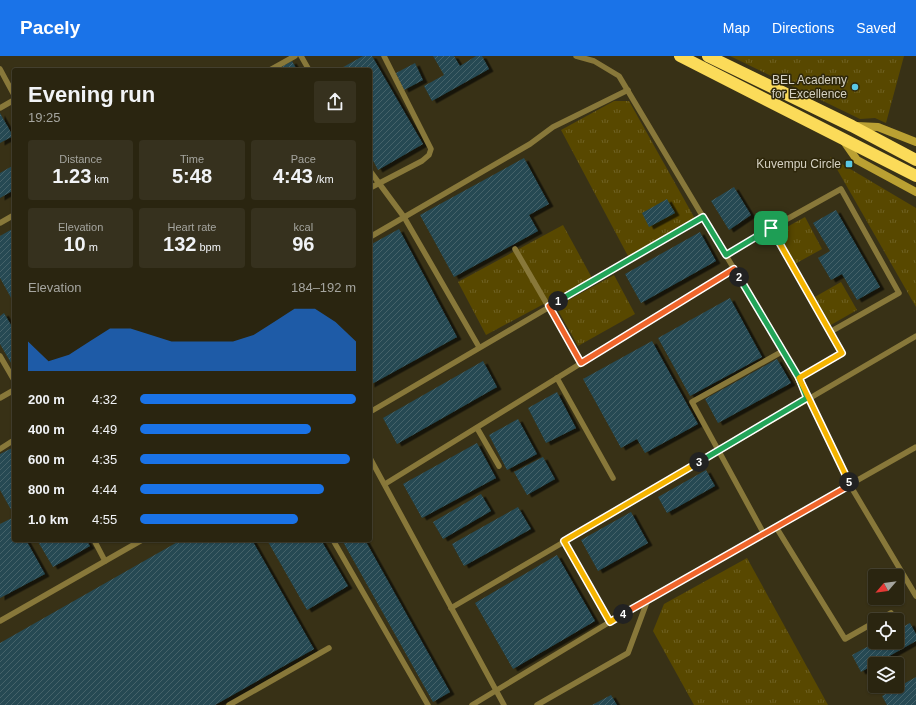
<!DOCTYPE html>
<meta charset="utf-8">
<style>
:root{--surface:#2a2510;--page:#36311e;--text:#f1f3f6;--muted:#a5a59f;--line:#464230;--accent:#1a73e8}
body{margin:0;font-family:Helvetica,sans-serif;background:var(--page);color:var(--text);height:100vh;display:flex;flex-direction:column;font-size:15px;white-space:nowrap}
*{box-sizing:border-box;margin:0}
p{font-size:13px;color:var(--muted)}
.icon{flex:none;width:22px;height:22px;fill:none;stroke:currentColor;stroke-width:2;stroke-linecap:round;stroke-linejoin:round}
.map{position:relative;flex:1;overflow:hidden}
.details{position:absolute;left:12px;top:12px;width:360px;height:474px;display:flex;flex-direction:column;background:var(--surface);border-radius:4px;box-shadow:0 1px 3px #0004,0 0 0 1px var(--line)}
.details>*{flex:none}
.needle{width:26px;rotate:242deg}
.controls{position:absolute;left:868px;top:513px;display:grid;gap:8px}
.controls a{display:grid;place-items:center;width:36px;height:36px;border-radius:4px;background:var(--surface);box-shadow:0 1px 3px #0004,0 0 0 1px var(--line);font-size:20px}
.pin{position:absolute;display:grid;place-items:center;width:34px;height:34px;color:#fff;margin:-17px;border-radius:8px;box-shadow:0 2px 6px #0006}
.km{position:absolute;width:20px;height:20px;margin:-10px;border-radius:50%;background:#222;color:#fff;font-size:11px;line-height:20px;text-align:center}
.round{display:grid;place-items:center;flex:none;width:42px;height:42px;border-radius:4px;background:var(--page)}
.overview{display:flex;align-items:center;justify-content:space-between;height:68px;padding:0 16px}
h1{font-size:22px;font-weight:800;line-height:30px}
.figures{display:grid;grid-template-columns:repeat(3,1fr);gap:6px;height:68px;padding:4px 16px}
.figures div{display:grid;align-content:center;border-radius:4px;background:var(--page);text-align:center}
.figures b{font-size:20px;font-weight:800}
.figures small{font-size:11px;font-weight:400}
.figures p{font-size:11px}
.chart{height:112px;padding:8px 16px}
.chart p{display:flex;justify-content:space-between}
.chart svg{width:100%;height:72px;margin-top:4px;fill:var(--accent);opacity:.7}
ul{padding:0 16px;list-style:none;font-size:13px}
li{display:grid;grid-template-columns:64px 48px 1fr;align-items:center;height:30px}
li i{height:10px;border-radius:5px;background:var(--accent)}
header{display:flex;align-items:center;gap:24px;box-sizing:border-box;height:56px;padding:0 20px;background:var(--accent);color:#fff}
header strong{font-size:19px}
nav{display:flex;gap:22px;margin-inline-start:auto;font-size:14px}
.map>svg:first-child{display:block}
.grass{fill:url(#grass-tufts)}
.building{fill:url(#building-hatch);filter:url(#shadow)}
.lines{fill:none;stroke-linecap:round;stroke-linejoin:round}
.lane{stroke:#88783a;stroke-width:5.5}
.secondary{stroke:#baa032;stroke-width:8}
.highway{stroke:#fbdb59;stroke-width:12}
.split-1-casing{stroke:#fff;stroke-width:8}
.split-2-casing{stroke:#fff;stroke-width:8}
.split-3-casing{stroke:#fff;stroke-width:8}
.split-4-casing{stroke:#fff;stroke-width:8}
.split-5-casing{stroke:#fff;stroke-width:8}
.split-6-casing{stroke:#fff;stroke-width:8}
.split-1{stroke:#22a559;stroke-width:5}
.split-2{stroke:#f0652b;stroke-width:5}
.split-3{stroke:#22a559;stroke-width:5}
.split-4{stroke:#f5b400;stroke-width:5}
.split-5{stroke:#f0652b;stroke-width:5}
.split-6{stroke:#f5b400;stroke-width:5}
.poi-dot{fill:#59c8e5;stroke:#2e270b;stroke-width:1.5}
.labels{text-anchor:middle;stroke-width:3;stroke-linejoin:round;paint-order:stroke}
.poi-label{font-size:12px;fill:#d5d1c2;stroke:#2e270b;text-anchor:end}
</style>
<header>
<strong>Pacely</strong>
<nav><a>Map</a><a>Directions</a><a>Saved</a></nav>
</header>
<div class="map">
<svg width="916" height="649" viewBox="0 0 916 649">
<defs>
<pattern id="grass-tufts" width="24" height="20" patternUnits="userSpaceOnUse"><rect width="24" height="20" fill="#584800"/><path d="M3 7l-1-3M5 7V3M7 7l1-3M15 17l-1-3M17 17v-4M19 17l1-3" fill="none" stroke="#6f6124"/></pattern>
<pattern id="building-hatch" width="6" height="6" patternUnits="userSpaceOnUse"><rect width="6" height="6" fill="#264952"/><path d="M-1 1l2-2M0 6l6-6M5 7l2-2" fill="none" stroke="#456269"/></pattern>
<filter id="shadow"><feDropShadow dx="4.5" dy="2.5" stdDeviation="0" flood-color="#0009"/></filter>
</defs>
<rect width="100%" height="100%" fill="#383116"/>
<g class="grass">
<polygon points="730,0 904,0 886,67 875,62 860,63"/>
<polygon points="614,45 629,45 694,161 692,166 629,202 561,74"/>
<polygon points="830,101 916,152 916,251"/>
<polygon points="805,161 822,193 793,209 776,177"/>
<polygon points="563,169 592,222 486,279 458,226"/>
<polygon points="614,219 635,258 578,290 556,251"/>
<polygon points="841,226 857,254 829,270 813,242"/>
<polygon points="747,502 828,649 694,649 653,575 664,548"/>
</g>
<g class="building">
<polygon points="363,0 372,0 423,88 378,114 370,99 370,14 338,14"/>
<polygon points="433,0 454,0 460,10 476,0 482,0 489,13 432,45 424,30 444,19"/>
<polygon points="292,5 297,14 276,14"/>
<polygon points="415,7 423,24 404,34 396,17"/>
<polygon points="0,57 13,80 0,87"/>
<polygon points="524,102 549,148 529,159 538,175 454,221 420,159"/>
<polygon points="14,109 14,134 0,142 0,117"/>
<polygon points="734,131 751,159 729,174 711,145"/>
<polygon points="667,143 675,157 649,171 642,157"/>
<polygon points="836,154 880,231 857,244 842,218 831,224 818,202 830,195 813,167"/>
<polygon points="14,172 14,247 0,222 0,180"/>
<polygon points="399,173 457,281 370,329 370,189"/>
<polygon points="700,176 716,205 641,247 625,218"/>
<polygon points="730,242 762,301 690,340 658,282"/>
<polygon points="4,257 14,274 14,312 0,288 0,260"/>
<polygon points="652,285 698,368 645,397 637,383 621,392 583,323"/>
<polygon points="777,303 791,327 718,367 705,343"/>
<polygon points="483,305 497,331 397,388 383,362"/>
<polygon points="557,336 576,372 546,387 528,352"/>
<polygon points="518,363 537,398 507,414 489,379"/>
<polygon points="477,387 496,422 422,462 403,428"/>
<polygon points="14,391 14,459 0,434 0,398"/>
<polygon points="543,401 555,423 527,439 514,416"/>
<polygon points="706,414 715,430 667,457 658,441"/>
<polygon points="481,438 491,455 443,483 433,466"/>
<polygon points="518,451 531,473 464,510 452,488"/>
<polygon points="631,456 648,487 598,515 581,484"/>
<polygon points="14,461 14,484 26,484 45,518 0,542 0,468"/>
<polygon points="37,484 86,484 90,490 53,511"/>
<polygon points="181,484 252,484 314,593 215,649 0,649 0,587"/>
<polygon points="267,484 321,484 348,530 307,554"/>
<polygon points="342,484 365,484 450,636 433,646"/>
<polygon points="557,499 595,565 513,613 475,547"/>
<polygon points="910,567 916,578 916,585 861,616 852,599 876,586 897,586 897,574"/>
<polygon points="916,621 916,649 887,649 882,640"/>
<polygon points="611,639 617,649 592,649"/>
</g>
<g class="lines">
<g class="lane">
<polyline points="301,0 309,14"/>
<polyline points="576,0 594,5 619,20 783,295 799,322 850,429 916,540"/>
<polyline points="0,13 14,39"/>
<polyline points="270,14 295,0"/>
<polyline points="0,52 14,44"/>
<polyline points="370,115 404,161 479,291"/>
<polyline points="370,132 422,105 429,99 431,93 384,0"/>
<polyline points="0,167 14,159"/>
<polyline points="370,181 530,88 553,71 628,34"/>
<polyline points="515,193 581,307"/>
<polyline points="726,199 771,172"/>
<polyline points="0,300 14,324"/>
<polyline points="557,322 613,422"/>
<polyline points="799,322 841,297 771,172 841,133 899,237 830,276"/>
<polyline points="0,342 14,334"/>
<polyline points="370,356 703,161"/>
<polyline points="477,372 499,410"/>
<polyline points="0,393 14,384"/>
<polyline points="370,402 504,649"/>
<polyline points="385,428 734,213"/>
<polyline points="776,471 845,583 875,566"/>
<polyline points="764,478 692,346 783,295"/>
<polyline points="94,484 105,505"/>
<polyline points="333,484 428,649"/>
<polyline points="564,485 610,566"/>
<polyline points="451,552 916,280"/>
<polyline points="879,564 891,557"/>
<polyline points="0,565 142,484"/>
<polyline points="229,649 329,592"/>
<polyline points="472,649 648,543"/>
<polyline points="537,649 628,597 648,543 916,391"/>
</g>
<g class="secondary">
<polyline points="857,70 878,71 916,86"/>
<polyline points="843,84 857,104 916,136"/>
</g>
<g class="highway">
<polyline points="680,0 916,120"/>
<polyline points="708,0 852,70 916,104"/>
</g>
</g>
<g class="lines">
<g class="split-1-casing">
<polyline id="split-1" points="558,245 703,161 726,199 771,172"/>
</g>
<g class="split-2-casing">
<polyline id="split-2" points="558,245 549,250 581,307 734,213 739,221"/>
</g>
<g class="split-3-casing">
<polyline id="split-3" points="699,406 807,342 799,322 739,221"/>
</g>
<g class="split-4-casing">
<polyline id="split-4" points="623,558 610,566 564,485 699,406"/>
</g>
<g class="split-5-casing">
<polyline id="split-5" points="623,558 850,429 849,426"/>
</g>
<g class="split-6-casing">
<polyline id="split-6" points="771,172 842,297 799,322 849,426"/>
</g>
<use href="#split-1" class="split-1"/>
<use href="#split-2" class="split-2"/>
<use href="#split-3" class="split-3"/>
<use href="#split-4" class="split-4"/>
<use href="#split-5" class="split-5"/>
<use href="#split-6" class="split-6"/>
</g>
<g class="poi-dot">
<circle cx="855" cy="31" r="4"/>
<rect x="845" y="104" width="8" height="8" rx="2"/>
</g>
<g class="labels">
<g class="poi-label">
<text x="847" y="28">BEL Academy<tspan x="847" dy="14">for Excellence</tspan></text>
<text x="841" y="112">Kuvempu Circle</text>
</g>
</g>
</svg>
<div class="controls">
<a><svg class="needle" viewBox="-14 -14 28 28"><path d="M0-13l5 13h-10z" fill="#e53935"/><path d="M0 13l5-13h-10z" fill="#a5a59f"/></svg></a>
<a><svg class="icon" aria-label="locate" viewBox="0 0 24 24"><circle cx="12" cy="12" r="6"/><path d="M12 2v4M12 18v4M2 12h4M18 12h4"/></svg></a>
<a><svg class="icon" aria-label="layers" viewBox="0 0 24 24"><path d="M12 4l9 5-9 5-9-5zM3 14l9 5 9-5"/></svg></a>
</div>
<div class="pin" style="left:771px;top:172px;background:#1e9e55"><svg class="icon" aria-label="arrive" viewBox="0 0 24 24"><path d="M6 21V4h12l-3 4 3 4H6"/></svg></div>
<b class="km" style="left:558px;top:245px">1</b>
<b class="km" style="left:739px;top:221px">2</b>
<b class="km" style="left:699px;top:406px">3</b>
<b class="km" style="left:623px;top:558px">4</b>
<b class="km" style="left:849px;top:426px">5</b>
<section class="details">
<div class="overview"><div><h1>Evening run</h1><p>19:25</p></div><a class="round"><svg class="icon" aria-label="share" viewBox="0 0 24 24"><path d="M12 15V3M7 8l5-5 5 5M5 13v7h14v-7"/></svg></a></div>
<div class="figures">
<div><p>Distance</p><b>1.23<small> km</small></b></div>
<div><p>Time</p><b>5:48</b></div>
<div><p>Pace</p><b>4:43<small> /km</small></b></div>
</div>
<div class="figures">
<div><p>Elevation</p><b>10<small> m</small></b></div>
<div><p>Heart rate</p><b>132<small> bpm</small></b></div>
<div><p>kcal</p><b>96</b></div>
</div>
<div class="chart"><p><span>Elevation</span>184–192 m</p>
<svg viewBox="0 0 160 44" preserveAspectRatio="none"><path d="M0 44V26L10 38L20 34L30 26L40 18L50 18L60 22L70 26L80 26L90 26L100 26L110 22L120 14L130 6L140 6L150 14L160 26V44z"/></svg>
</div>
<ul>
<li><b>200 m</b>4:32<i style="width:100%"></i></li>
<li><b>400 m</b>4:49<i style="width:79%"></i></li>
<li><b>600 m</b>4:35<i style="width:97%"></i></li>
<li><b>800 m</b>4:44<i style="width:85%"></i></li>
<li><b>1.0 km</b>4:55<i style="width:73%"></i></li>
</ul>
</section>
</div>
